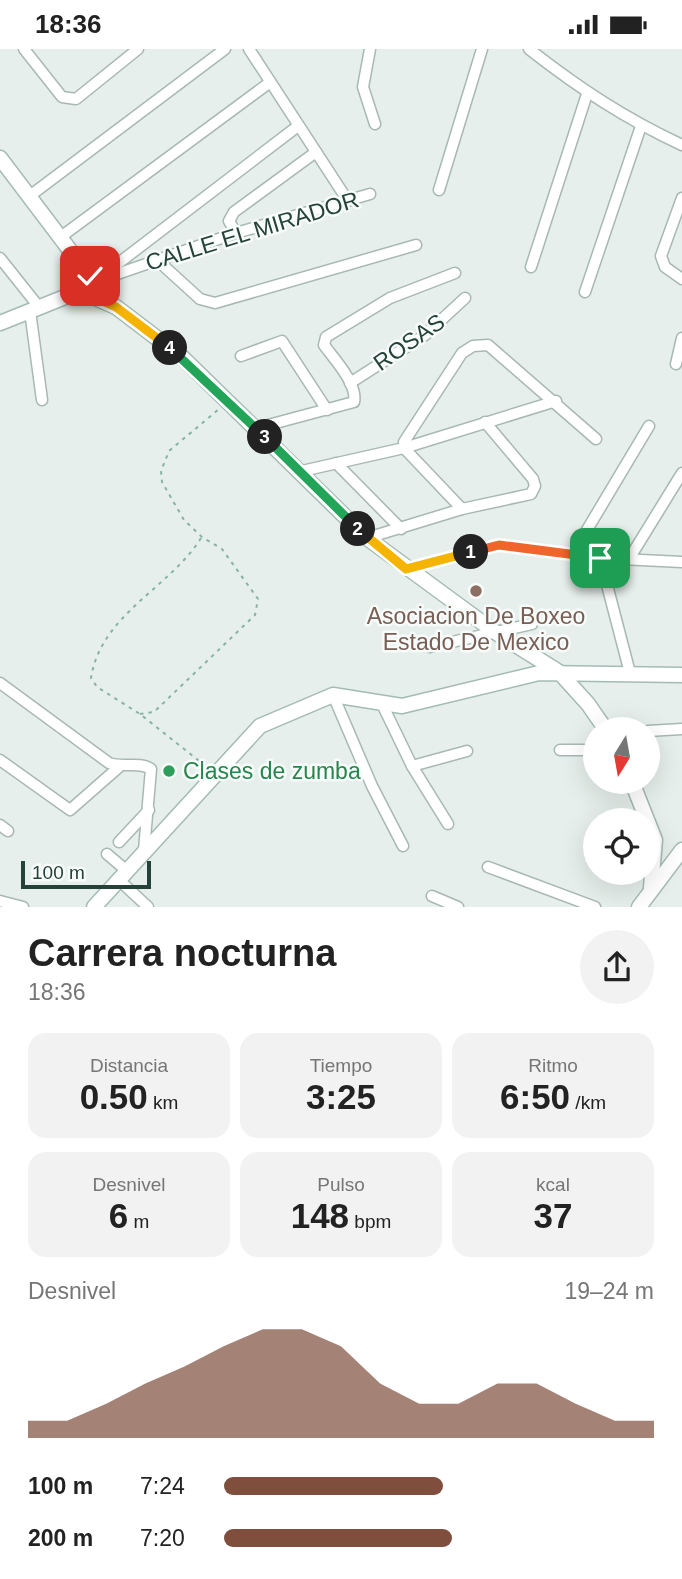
<!DOCTYPE html>
<html lang="es">
<meta charset="utf-8">
<style>
:root{--surface:#fff;--page:#f2f2f2;--text:#222;--muted:#767676;--accent:#804e3d}
body{margin:0;font-family:Arial,sans-serif;background:var(--page);color:var(--text);height:100vh;display:flex;flex-direction:column;font-size:26px;white-space:nowrap}
*{box-sizing:border-box;margin:0}
p{font-size:23px;color:var(--muted)}
.icon{flex:none;width:38px;height:38px;fill:none;stroke:currentColor;stroke-width:2;stroke-linecap:round;stroke-linejoin:round}
.map{position:relative;height:858px;overflow:hidden}
.panel{display:flex;flex-direction:column;background:var(--surface);flex:1}
.panel>*{flex:none}
.needle{width:46px;rotate:191deg}
.fabs{position:absolute;left:583px;top:668px;display:grid;gap:14px}
.fabs a{display:grid;place-items:center;width:77px;height:77px;border-radius:50%;background:var(--surface);box-shadow:0 7px 28px #0002;font-size:35px}
.scale{position:absolute;left:21px;bottom:18px;width:130px;box-sizing:border-box;padding-left:7px;border:4px solid #24423a;border-top:0;font-size:19px;line-height:24px;white-space:nowrap;color:#24423a;-webkit-text-stroke:5px #f7fbf9;paint-order:stroke}
.pin{position:absolute;display:grid;place-items:center;width:60px;height:60px;color:#fff;margin:-30px;border-radius:14px;box-shadow:0 4px 10px #0006}
.km{position:absolute;width:35px;height:35px;margin:-18px;border-radius:50%;background:#222;color:#fff;font-size:19px;line-height:35px;text-align:center}
.round{display:grid;place-items:center;flex:none;width:74px;height:74px;border-radius:37px;background:var(--page)}
.headline{display:flex;align-items:center;justify-content:space-between;height:119px;padding:0 28px}
h1{font-size:38px;font-weight:700;line-height:52px}
.metrics{display:grid;grid-template-columns:repeat(3,1fr);gap:10px;height:119px;padding:7px 28px}
.metrics div{display:grid;align-content:center;border-radius:18px;background:var(--page);text-align:center}
.metrics b{font-size:35px;font-weight:700}
.metrics small{font-size:19px;font-weight:400}
.metrics p{font-size:19px}
.chart{height:196px;padding:14px 28px}
.chart p{display:flex;justify-content:space-between}
.chart svg{width:100%;height:126px;margin-top:7px;fill:var(--accent);opacity:.7}
ul{padding:0 28px;list-style:none;font-size:23px}
li{display:grid;grid-template-columns:112px 84px 1fr;align-items:center;height:52px}
li i{height:18px;border-radius:9px;background:var(--accent)}
.status{display:flex;justify-content:space-between;align-items:center;height:49px;padding:0 35px;background:var(--surface);direction:ltr}
.status svg{height:19px;fill:currentColor}
.map>svg:first-child{display:block}
.lines{fill:none;stroke-linecap:round;stroke-linejoin:round}
.street-casing{stroke:#a8b8b2;stroke-width:13}
.secondary-casing{stroke:#a4bbb3;stroke-width:17}
.path{stroke:#86b3a5;stroke-width:2;stroke-dasharray:3.5 5;stroke-linecap:butt}
.street{stroke:#fff;stroke-width:10}
.secondary{stroke:#fff;stroke-width:14}
.split-1-casing{stroke:#fff;stroke-width:14}
.split-2-casing{stroke:#fff;stroke-width:14}
.split-3-casing{stroke:#fff;stroke-width:14}
.split-4-casing{stroke:#fff;stroke-width:14}
.split-5-casing{stroke:#fff;stroke-width:14}
.split-1{stroke:#f0652b;stroke-width:9}
.split-2{stroke:#f5b400;stroke-width:9}
.split-3{stroke:#22a559;stroke-width:9}
.split-4{stroke:#22a559;stroke-width:9}
.split-5{stroke:#f5b400;stroke-width:9}
.education-dot{fill:#8d6e63;stroke:#f7fbf9;stroke-width:2.5}
.leisure-dot{fill:#2e9e5b;stroke:#f7fbf9;stroke-width:2.5}
.labels{text-anchor:middle;stroke-width:5;stroke-linejoin:round;paint-order:stroke}
.street-label{font-size:23px;fill:#24423a;stroke:#f7fbf9}
.education-label{font-size:23px;fill:#785e54;stroke:#f7fbf9}
.leisure-label{font-size:23px;fill:#27864d;stroke:#f7fbf9;text-anchor:start}
</style>
<div class="status"><b>18:36</b><svg viewBox="0 0 49 12"><path d="M0 12V9h3v3zM5 12V6h3v6zM10 12V3h3v9zM15 12V0h3v12zM26 1h20v11H26zM47 4h2v5h-2z"/></svg></div>
<div class="map">
<svg width="682" height="858" viewBox="0 0 682 858">
<rect width="100%" height="100%" fill="#e6efeb"/>
<g class="lines">
<g class="street-casing">
<g id="street">
<polyline points="24,0 62,48 76,50 138,0"/>
<polyline points="249,0 348,152"/>
<polyline points="370,0 363,38 375,75"/>
<path d="M529,0C579,39 624,69 682,96"/>
<polyline points="439,141 482,0"/>
<polyline points="31,146 225,0"/>
<polyline points="682,149 661,207 665,218 682,230"/>
<polyline points="236,184 229,172 234,163 316,103"/>
<polyline points="62,187 269,34"/>
<polyline points="0,209 39,258"/>
<polyline points="156,210 200,250 215,254 416,196"/>
<polyline points="531,218 587,45"/>
<polyline points="103,226 298,77"/>
<polyline points="94,233 236,184 370,145"/>
<polyline points="585,243 641,77"/>
<polyline points="30,262 42,351"/>
<polyline points="241,307 282,292 327,361"/>
<polyline points="676,315 682,289"/>
<polyline points="350,334 425,286 465,249"/>
<path d="M257,379L354,353C358,335 334,310 324,296L326,288L390,249L455,224"/>
<polyline points="336,414 401,480"/>
<polyline points="302,422 404,399 556,352"/>
<polyline points="462,460 404,399 404,393 462,304 473,297 488,296 596,390"/>
<polyline points="367,489 462,460 531,445 535,437 533,430 485,373"/>
<polyline points="572,506 649,377"/>
<polyline points="600,509 630,624"/>
<polyline points="629,510 682,424"/>
<polyline points="406,520 499,496 600,509 682,513"/>
<polyline points="430,598 532,575"/>
<path d="M0,634L109,714C122,719 140,712 151,720L144,801"/>
<polyline points="333,646 372,737 403,797"/>
<polyline points="383,657 412,717 448,775"/>
<polyline points="648,682 682,680"/>
<polyline points="560,701 595,701"/>
<polyline points="0,711 70,761 119,718"/>
<polyline points="412,717 467,702"/>
<polyline points="0,776 8,782"/>
<polyline points="119,793 149,761"/>
<polyline points="107,805 127,822"/>
<polyline points="488,818 595,858"/>
<polyline points="119,831 148,858"/>
<polyline points="432,847 458,858"/>
<polyline points="0,852 23,858"/>
</g>
</g>
<g class="secondary-casing">
<g id="secondary">
<polyline points="0,109 94,233 80,242 0,274"/>
<polyline points="80,242 116,258 183,309 367,489 495,583 559,623 588,655 606,681"/>
<polyline points="632,733 655,791 651,838"/>
<polyline points="94,858 260,677 333,646 402,657 539,624 682,626"/>
<polyline points="639,858 682,801"/>
</g>
</g>
<g class="path">
<path d="M201,489C170,539 101,565 91,629L97,638L140,665L208,719"/>
<polyline points="140,665 154,663 255,566 258,550 222,500 202,488 184,471 162,433 161,422 169,402 219,360"/>
</g>
<use href="#street" class="street"/>
<use href="#secondary" class="secondary"/>
</g>
<g class="lines">
<g class="split-1-casing">
<polyline id="split-1" points="471,503 499,496 600,509"/>
</g>
<g class="split-2-casing">
<polyline id="split-2" points="358,480 406,520 471,503"/>
</g>
<g class="split-3-casing">
<polyline id="split-3" points="265,388 358,480"/>
</g>
<g class="split-4-casing">
<polyline id="split-4" points="170,299 265,388"/>
</g>
<g class="split-5-casing">
<polyline id="split-5" points="90,227 94,233 80,242 116,258 170,299"/>
</g>
<use href="#split-1" class="split-1"/>
<use href="#split-2" class="split-2"/>
<use href="#split-3" class="split-3"/>
<use href="#split-4" class="split-4"/>
<use href="#split-5" class="split-5"/>
</g>
<circle class="education-dot" cx="476" cy="542" r="7"/>
<circle class="leisure-dot" cx="169" cy="722" r="7"/>
<g class="labels">
<g class="street-label">
<text transform="translate(252 182) rotate(-17)" y="8">CALLE EL MIRADOR</text>
<text transform="translate(409 293) rotate(-35)" y="8">ROSAS</text>
</g>
<g class="education-label">
<text x="476" y="575">Asociacion De Boxeo<tspan x="476" dy="26">Estado De Mexico</tspan></text>
</g>
<g class="leisure-label">
<text x="183" y="730">Clases de zumba</text>
</g>
</g>
</svg>
<div class="fabs">
<a><svg class="needle" viewBox="-14 -14 28 28"><path d="M0-13l5 13h-10z" fill="#e53935"/><path d="M0 13l5-13h-10z" fill="#767676"/></svg></a>
<a><svg class="icon" aria-label="locate" viewBox="0 0 24 24"><circle cx="12" cy="12" r="6"/><path d="M12 2v4M12 18v4M2 12h4M18 12h4"/></svg></a>
</div>
<div class="scale">100 m</div>
<div class="pin" style="left:600px;top:509px;background:#1e9e55"><svg class="icon" aria-label="arrive" viewBox="0 0 24 24"><path d="M6 21V4h12l-3 4 3 4H6"/></svg></div>
<div class="pin" style="left:90px;top:227px;background:#d93025"><svg class="icon" aria-label="check" viewBox="0 0 24 24"><path d="M5 12l5 5 9-10"/></svg></div>
<b class="km" style="left:471px;top:503px">1</b>
<b class="km" style="left:358px;top:480px">2</b>
<b class="km" style="left:265px;top:388px">3</b>
<b class="km" style="left:170px;top:299px">4</b>
</div>
<section class="panel">
<div class="headline"><div><h1>Carrera nocturna</h1><p>18:36</p></div><a class="round"><svg class="icon" aria-label="share" viewBox="0 0 24 24"><path d="M12 15V3M7 8l5-5 5 5M5 13v7h14v-7"/></svg></a></div>
<div class="metrics">
<div><p>Distancia</p><b>0.50<small> km</small></b></div>
<div><p>Tiempo</p><b>3:25</b></div>
<div><p>Ritmo</p><b>6:50<small> /km</small></b></div>
</div>
<div class="metrics">
<div><p>Desnivel</p><b>6<small> m</small></b></div>
<div><p>Pulso</p><b>148<small> bpm</small></b></div>
<div><p>kcal</p><b>37</b></div>
</div>
<div class="chart"><p><span>Desnivel</span>19–24 m</p>
<svg viewBox="0 0 160 44" preserveAspectRatio="none"><path d="M0 44V38L10 38L20 32L30 25L40 19L50 12L60 6L70 6L80 12L90 25L100 32L110 32L120 25L130 25L140 32L150 38L160 38V44z"/></svg>
</div>
<ul>
<li><b>100 m</b>7:24<i style="width:51%"></i></li>
<li><b>200 m</b>7:20<i style="width:53%"></i></li>
</ul>
</section>
